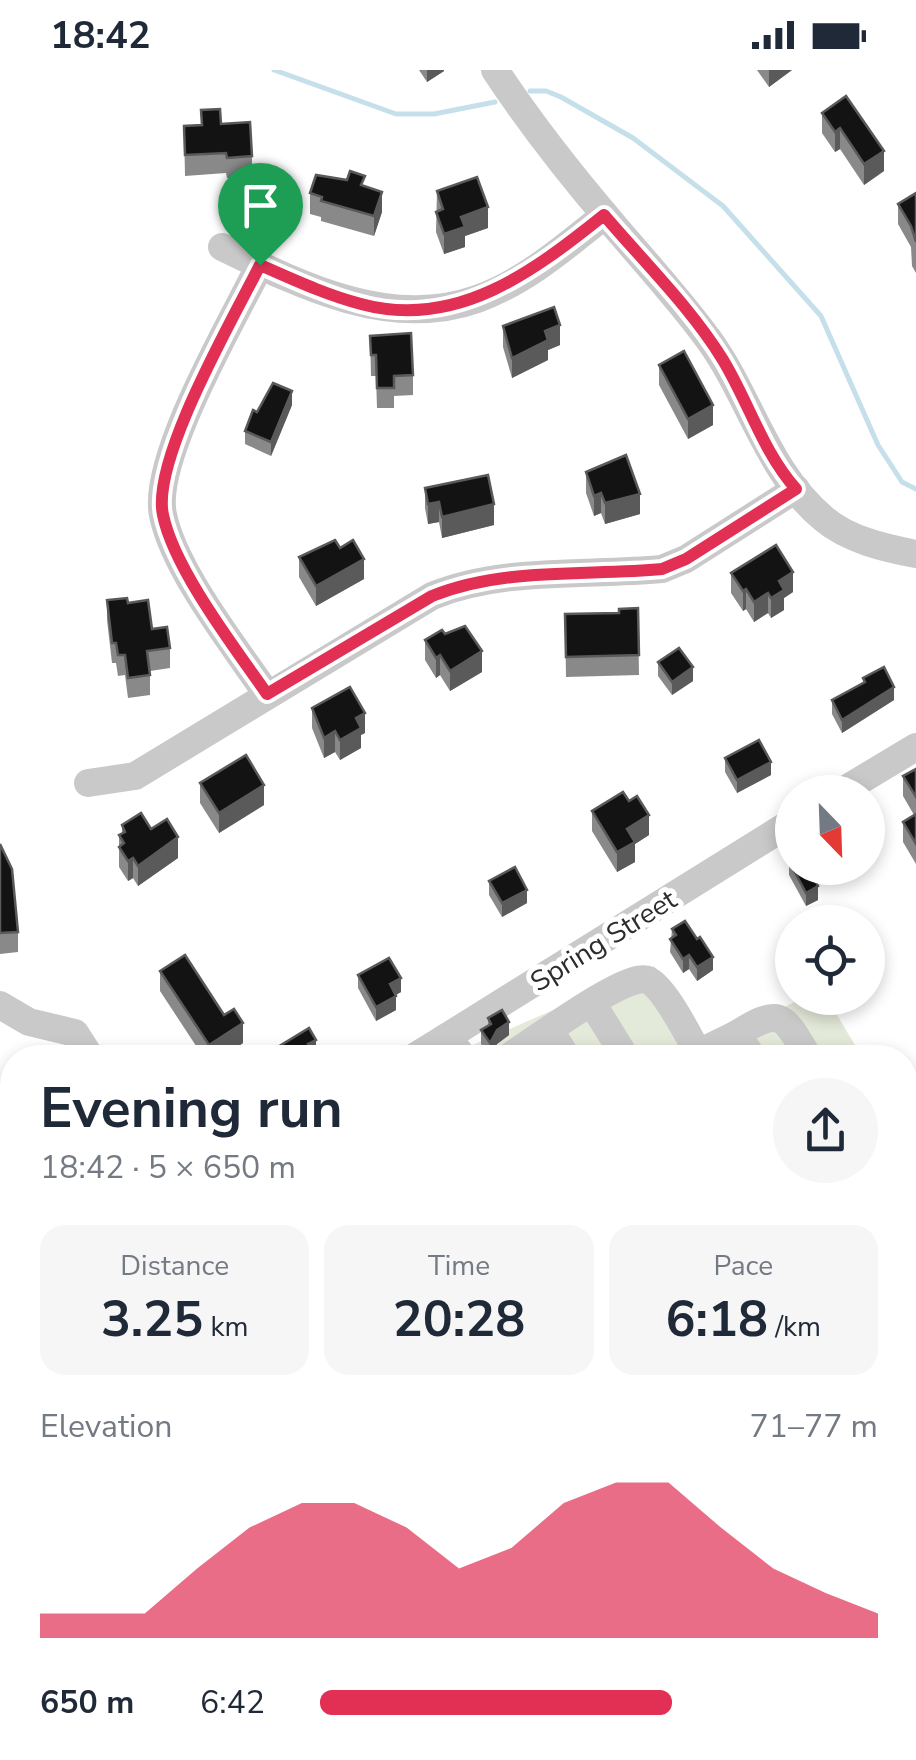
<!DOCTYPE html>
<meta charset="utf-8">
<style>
:root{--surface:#fff;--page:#f6f6f7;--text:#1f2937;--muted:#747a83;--accent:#e13054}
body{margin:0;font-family:"Nunito Sans",sans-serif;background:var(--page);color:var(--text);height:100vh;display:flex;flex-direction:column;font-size:38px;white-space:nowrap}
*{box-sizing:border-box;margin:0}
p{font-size:32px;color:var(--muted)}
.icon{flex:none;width:55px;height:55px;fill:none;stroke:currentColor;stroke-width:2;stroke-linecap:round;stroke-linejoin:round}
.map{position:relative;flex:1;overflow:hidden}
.side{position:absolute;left:0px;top:975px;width:918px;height:715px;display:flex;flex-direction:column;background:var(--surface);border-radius:40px 40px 0 0;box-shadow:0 5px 15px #0003}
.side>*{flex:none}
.needle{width:65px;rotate:157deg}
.buttons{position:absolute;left:775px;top:705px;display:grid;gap:20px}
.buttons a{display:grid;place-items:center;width:110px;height:110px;border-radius:50%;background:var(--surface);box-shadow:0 5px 15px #0003;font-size:50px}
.pin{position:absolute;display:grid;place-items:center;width:85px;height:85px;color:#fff;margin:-102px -42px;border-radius:50% 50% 50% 0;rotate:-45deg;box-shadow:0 0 10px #0007}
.pin .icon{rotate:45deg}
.round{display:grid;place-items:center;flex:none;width:105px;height:105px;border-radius:52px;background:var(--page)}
.headline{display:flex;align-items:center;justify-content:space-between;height:170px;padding:0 40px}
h1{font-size:55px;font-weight:700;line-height:75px}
.stats{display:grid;grid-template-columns:repeat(3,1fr);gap:15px;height:170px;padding:10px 40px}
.stats div{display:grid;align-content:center;border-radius:25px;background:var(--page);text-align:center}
.stats b{font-size:50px;font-weight:700}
.stats small{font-size:28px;font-weight:400}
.stats p{font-size:28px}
.chart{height:280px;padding:20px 40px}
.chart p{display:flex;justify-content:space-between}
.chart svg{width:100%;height:180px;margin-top:10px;fill:var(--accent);opacity:.7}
ul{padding:0 40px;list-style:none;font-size:32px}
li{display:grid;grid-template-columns:160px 120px 1fr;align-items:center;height:75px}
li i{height:25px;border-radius:12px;background:var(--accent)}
.status{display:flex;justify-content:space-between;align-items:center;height:70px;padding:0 50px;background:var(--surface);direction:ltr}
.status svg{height:28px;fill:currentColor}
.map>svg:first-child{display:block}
.green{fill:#e4ead9}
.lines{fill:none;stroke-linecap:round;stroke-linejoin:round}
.stream{stroke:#c5e0ea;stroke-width:5}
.minor{stroke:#c9c9c9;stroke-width:28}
.wall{fill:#898989}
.shaded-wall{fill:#5a5a5a}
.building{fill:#131313;stroke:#5a5a5a;stroke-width:2.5}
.route-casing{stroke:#fff;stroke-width:20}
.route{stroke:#e13054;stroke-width:12}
.labels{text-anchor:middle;stroke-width:10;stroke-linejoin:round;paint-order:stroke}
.street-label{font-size:28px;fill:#2c2c2c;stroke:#fff}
</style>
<div class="status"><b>18:42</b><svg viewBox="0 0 49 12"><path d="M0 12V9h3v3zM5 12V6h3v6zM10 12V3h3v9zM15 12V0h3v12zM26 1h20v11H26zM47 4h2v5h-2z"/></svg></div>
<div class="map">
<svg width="916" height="1690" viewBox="0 0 916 1690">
<rect width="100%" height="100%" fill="#fff"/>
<g class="green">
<polygon points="654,896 706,975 803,928 827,928 862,987 443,988"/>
<polygon points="905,1060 916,1079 916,1690 608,1690 600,1678 905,1678"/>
</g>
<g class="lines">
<g class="stream">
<polyline points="274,0 396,44 434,44 495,32"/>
<polyline points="530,21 546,21 561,27 633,68 723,136 821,246 878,375 902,412 916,419"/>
</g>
<g class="minor">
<path d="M495,0C530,53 570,104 611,152C644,191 679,229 709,270C751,328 767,402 824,449C849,470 885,478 916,484"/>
<path d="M222,177C300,215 390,260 477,229C525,212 566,176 605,145"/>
<path d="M260,195C233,250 151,389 163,445C174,500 235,577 267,624"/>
<path d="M88,713L135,706L432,526C503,497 587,506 662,499L686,489L796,419"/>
<polyline points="841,722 916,677"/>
<polyline points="592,933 626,988"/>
<polyline points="0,935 29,952 75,963 91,988"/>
<polyline points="550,960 567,988"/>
<path d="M737,964C782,936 783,945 809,988"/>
<polyline points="447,967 464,988"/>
<polyline points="698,983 737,964 753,988"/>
<polyline points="413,988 792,752"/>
<path d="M507,988C530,974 628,900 648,910C666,919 690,969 701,988"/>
<polyline points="905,1141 916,1158"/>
<polyline points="905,1191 916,1209"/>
<polyline points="0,1240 12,1233"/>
<polyline points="905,1318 916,1335"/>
<polyline points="905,1439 916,1458"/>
<polyline points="905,1533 916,1550"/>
<polyline points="905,1597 916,1590"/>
<polyline points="905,1628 916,1646"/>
<polyline points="295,1678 302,1690"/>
<polyline points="644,1678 652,1690"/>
<polyline points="709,1678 716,1690"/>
<polyline points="833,1678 841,1690"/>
<polyline points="890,1678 897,1690"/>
<polyline points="751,1690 770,1678"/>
</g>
</g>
<g class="wall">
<polygon points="419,0 444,0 444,1 427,12"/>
<polygon points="757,0 792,0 769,17"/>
<polygon points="846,26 884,101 864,115 840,79 835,82 822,63 822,43"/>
<polygon points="201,40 221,54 252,86 252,107 227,108 226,103 185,106 184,56 201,55"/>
<polygon points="365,116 382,142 374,166 321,151 321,147 310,144 310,123"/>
<polygon points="437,121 488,158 465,166 465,177 444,184 436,162"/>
<polygon points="916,123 916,203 912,196 911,177 898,154 898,134"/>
<polygon points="503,256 560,275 548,280 548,290 512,308 503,277"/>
<polygon points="370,266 413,305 413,325 394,326 394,338 377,338 376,306 371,306"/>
<polygon points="659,295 713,355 688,369 659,315"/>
<polygon points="292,335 271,386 245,374 245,361"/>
<polygon points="586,402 640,444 605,454 601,443 594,446 586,423"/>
<polygon points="425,418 494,455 442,468 439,452 428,454 425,438"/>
<polygon points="340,478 364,509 316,536 299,507 299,487"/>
<polygon points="731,503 793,522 784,528 784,540 771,548 768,543 754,552 746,539 743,541 731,523"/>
<polygon points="107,530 128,533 170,578 170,598 150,601 150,625 128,628 125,605 118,606 116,593 112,593 107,550"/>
<polygon points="638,538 639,605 566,607 565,544 619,543"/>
<polygon points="445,564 482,602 450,621 440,605 436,608 425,590 425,570"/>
<polygon points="658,592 693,611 672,625 658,606"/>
<polygon points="863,608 894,630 842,663 832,644 832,630 863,613"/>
<polygon points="312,638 365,663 361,665 361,678 340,690 335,682 324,688 312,658"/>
<polygon points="725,688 771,705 737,723 725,702"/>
<polygon points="916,699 916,794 903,772 903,752 914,745 903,726 903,706"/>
<polygon points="200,713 264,735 219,763 200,733"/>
<polygon points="629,731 649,765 635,774 635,792 617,802 592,761 592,741"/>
<polygon points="122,755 151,759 178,788 138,816 133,808 128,811 119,797 119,765 122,764"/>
<polygon points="0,774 18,862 18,882 0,884"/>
<polygon points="789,791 816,812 818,830 806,836 789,805"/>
<polygon points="489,811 527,833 502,847 489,825"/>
<polygon points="672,859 713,900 697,911 689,899 683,903 670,882"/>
<polygon points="160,901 243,973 221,988 204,988 160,921"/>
<polygon points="358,905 401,922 396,925 396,940 376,951 358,918"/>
<polygon points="488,948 509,965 497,974 490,986 481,974 481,960 488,956"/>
<polygon points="148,1678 183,1678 183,1690 155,1690"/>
<polygon points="353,1678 405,1678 409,1690 355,1690 353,1687"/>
</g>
<g class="shaded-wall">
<polygon points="427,0 444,0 444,1 427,12"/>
<polygon points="769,0 792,0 769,17"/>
<polygon points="840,58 840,79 835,82 835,62"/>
<polygon points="884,81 884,101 864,115 864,94"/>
<polygon points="382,122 382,142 374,166 374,146"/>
<polygon points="488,137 488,158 465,166 465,177 444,184 444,164 461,147"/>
<polygon points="560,255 560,275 548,280 548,290 512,308 512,288 545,261"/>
<polygon points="292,321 292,335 271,386 271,372"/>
<polygon points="713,335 713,355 688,369 688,349"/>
<polygon points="601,423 601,443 594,446 594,426"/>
<polygon points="640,424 640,444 605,454 605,433"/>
<polygon points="439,432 439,452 428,454 428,434"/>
<polygon points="494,434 494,455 442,468 442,447"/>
<polygon points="364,489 364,509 316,536 316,516"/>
<polygon points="793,502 793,522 784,528 784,540 771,548 771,528 779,511"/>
<polygon points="746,519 746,539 743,541 743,521"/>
<polygon points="768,523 768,543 754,552 754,532"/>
<polygon points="482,581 482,602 450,621 450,601"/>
<polygon points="440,585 440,605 436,608 436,588"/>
<polygon points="693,597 693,611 672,625 672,612"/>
<polygon points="894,617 894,630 842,663 842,650"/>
<polygon points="365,643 365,663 361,665 361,678 340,690 340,670 356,648"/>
<polygon points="335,661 335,682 324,688 324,668"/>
<polygon points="771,692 771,705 737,723 737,710"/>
<polygon points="264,715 264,735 219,763 219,743"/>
<polygon points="649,745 649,765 635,774 635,792 617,802 617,782 627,759"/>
<polygon points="178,767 178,788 138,816 138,796"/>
<polygon points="133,788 133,808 128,811 128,791"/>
<polygon points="818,816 818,830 806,836 806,823"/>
<polygon points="527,820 527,833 502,847 502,833"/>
<polygon points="689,885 689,899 683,903 683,889"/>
<polygon points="713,887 713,900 697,911 697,897"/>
<polygon points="401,908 401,922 390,928 390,914"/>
<polygon points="396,926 396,940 376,951 376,937"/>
<polygon points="509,952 509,965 497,974 490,986 490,973 497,960"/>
<polygon points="243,953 243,973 221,988 209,988 209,975"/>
<polygon points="316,970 316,983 314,985 314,988 307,988 308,974"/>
<polygon points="12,1169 12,1183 0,1190 0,1176"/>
<polygon points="183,1678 183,1690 162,1690 162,1689"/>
</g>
<g class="building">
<polygon points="846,26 884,81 864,94 840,58 835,62 822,43"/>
<polygon points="220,39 221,54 250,52 252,86 227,88 226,83 185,85 184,56 202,55 201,40"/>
<polygon points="350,101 365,106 361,115 382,122 374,146 321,131 322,127 310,123 316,105 347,110"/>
<polygon points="477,107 488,137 461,147 465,157 444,164 436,142 443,139 437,121"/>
<polygon points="916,123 916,172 911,156 898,134"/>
<polygon points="554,237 560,255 545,261 548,270 512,288 503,256"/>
<polygon points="411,263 413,305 394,306 394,318 377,318 376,285 371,285 370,266"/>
<polygon points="684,281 713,335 688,349 659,295"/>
<polygon points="273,313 292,321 271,372 245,361 253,340 257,342"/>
<polygon points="626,385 640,424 605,433 601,423 594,426 586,402"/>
<polygon points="488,405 494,434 442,447 439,432 428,434 425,418"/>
<polygon points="335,470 340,478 353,470 364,489 316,516 299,487"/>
<polygon points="776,475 793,502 779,511 784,520 771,528 768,523 754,532 746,519 743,521 731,503"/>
<polygon points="127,528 128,533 148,530 152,559 167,557 170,578 147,581 150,605 128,608 125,585 118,585 116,573 112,573 107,530"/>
<polygon points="638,538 639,585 566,587 565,544 619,543 619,539"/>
<polygon points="465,556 482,581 450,601 440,585 436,588 425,570 442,560 445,564"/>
<polygon points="679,578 693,597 672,612 658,592"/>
<polygon points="884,597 894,617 842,650 832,630 865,612 863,608"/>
<polygon points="350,617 365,643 356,648 361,658 340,670 335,661 324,668 312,638"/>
<polygon points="759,670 771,692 737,710 725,688"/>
<polygon points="246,685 264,715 219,743 200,713"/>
<polygon points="916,699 916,727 903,706"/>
<polygon points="623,722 629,731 637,726 649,745 627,759 635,772 617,782 592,741"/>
<polygon points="141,743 151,759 167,749 178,767 138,796 133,788 128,791 119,777 124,773 119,765 125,762 122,755"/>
<polygon points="916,744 916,774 903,752"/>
<polygon points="0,774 12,799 18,862 0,863"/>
<polygon points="792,789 792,798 814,798 816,801 812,804 818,816 806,823 789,791"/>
<polygon points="515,797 527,820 502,833 489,811"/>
<polygon points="685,851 697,869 700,867 713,887 697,897 689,885 683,889 670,869 676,865 672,859"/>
<polygon points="185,885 224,945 234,939 243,953 209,975 160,901"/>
<polygon points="389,888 401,908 390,914 396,926 376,937 358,905"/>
<polygon points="502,940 509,952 497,960 490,973 481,960 491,954 488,948"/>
<polygon points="309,958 316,970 308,974 314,983 307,988 291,988 290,985 285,988 278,988 273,980"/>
<polygon points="7,1146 12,1156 12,1169 0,1176 0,1150"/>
<polygon points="156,1678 183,1678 162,1689"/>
<polygon points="361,1678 405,1678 409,1683 400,1690 371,1690"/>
</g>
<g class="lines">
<g class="route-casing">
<path id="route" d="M604,145C644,192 691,238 723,290C749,333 763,382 796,419L686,489L662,499C587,506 503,497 432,526L267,624C235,578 174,499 163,445C151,390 233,249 260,195C292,209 326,225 361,234C457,260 534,201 604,145Z"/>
</g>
<use href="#route" class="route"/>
</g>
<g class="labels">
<g class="street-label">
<text transform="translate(603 870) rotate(-32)" y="10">Spring Street</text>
</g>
</g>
</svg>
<div class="buttons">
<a><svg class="needle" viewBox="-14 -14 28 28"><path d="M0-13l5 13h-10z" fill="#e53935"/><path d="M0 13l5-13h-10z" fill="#747a83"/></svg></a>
<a><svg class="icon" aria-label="locate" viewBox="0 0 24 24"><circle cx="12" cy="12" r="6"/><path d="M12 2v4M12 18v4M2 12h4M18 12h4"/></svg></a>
</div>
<div class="pin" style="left:260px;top:195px;background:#1e9e55"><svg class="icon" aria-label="arrive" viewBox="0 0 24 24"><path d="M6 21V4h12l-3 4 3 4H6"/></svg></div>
<section class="side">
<div class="headline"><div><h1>Evening run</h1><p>18:42 · 5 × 650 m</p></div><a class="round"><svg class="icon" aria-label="share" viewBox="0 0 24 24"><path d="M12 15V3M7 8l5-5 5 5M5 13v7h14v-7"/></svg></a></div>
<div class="stats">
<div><p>Distance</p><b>3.25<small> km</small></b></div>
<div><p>Time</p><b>20:28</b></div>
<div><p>Pace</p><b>6:18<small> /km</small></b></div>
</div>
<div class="chart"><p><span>Elevation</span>71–77 m</p>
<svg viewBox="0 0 160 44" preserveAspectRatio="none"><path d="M0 44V38L10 38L20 38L30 27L40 17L50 11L60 11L70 17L80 27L90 22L100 11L110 6L120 6L130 17L140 27L150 33L160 38V44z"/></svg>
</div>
<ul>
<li><b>650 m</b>6:42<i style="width:63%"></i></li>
</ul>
</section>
</div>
